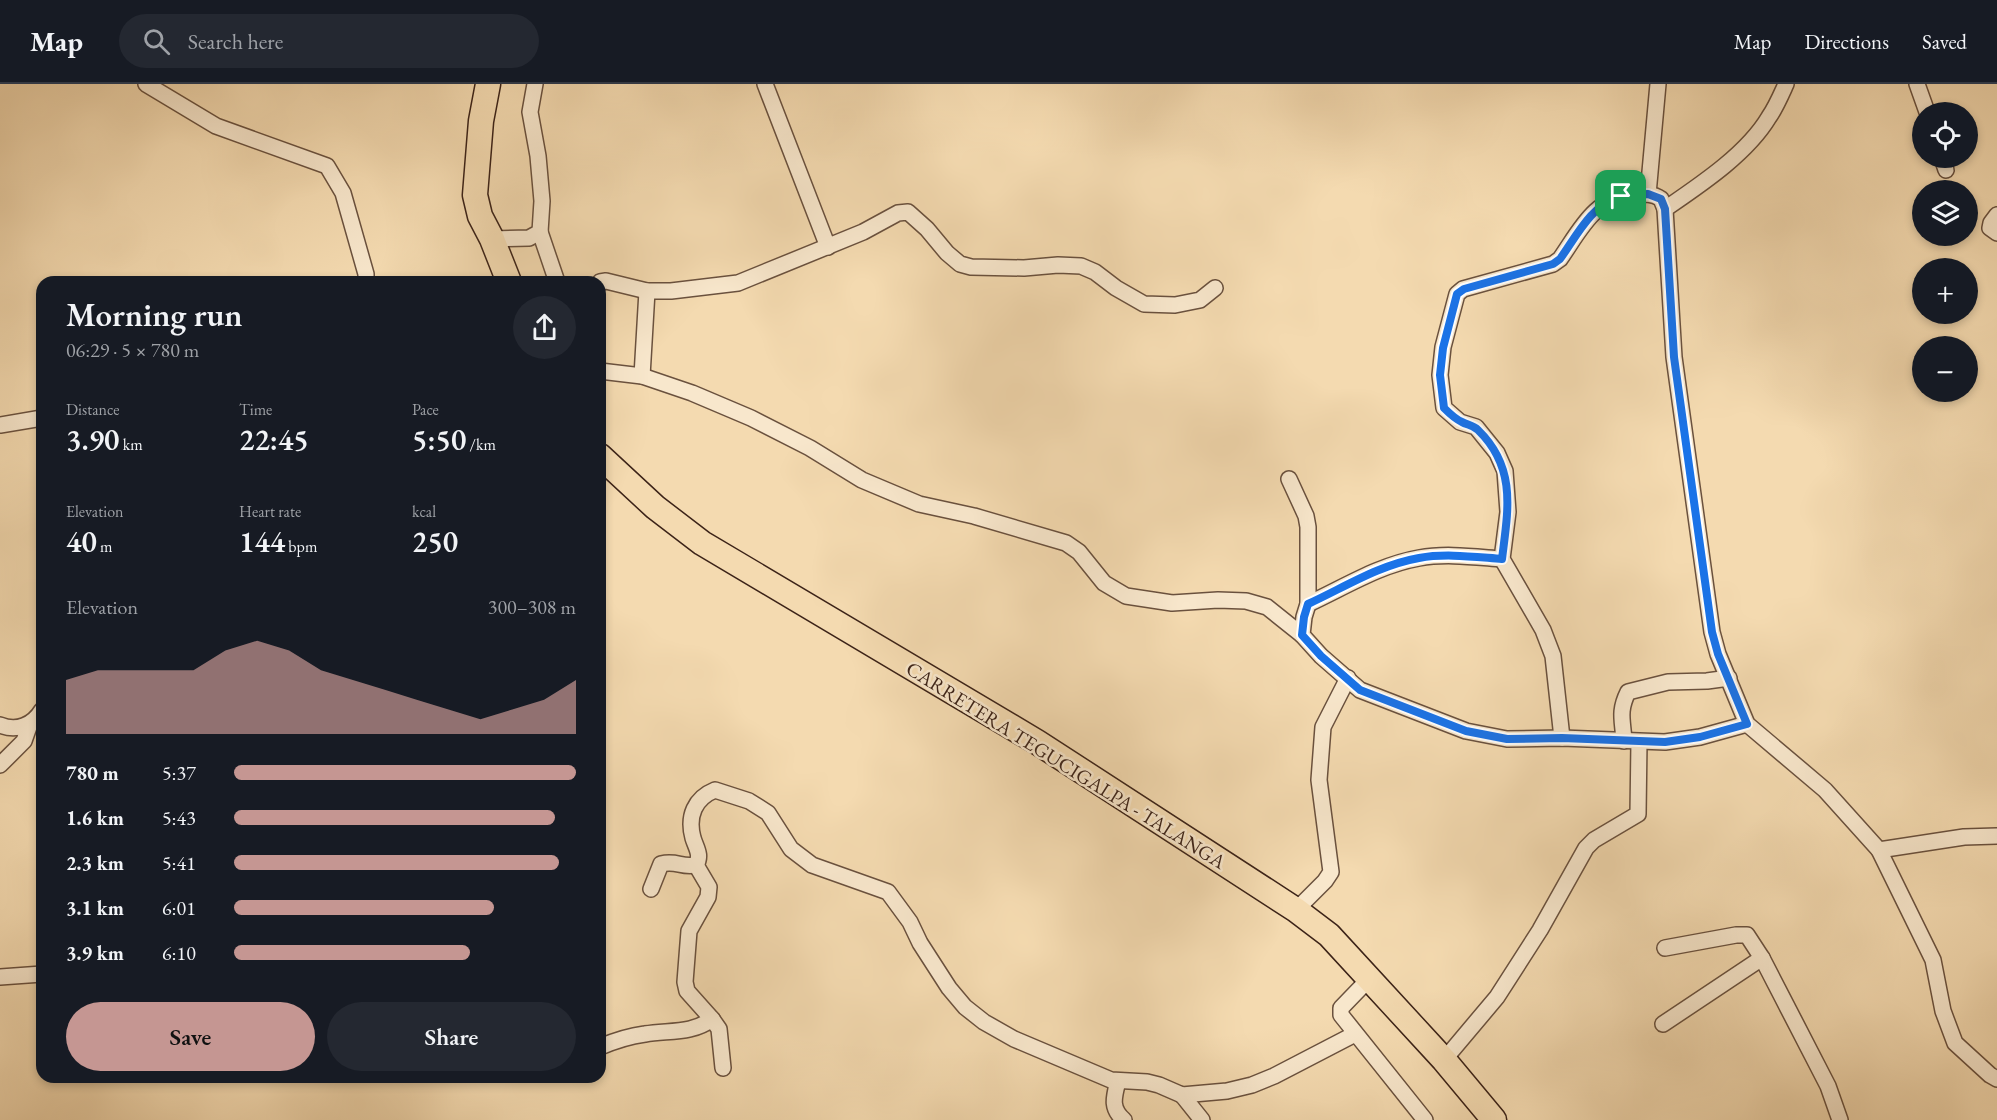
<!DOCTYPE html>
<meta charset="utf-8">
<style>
:root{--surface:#171b24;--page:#242831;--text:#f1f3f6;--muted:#9ea1a6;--line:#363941;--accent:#c59692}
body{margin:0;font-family:"EB Garamond",serif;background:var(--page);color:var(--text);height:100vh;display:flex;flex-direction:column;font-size:22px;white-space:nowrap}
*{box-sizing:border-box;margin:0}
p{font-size:20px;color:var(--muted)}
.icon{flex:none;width:33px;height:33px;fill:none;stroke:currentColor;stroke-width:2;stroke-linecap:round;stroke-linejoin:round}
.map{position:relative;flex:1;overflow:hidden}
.drawer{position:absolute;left:36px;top:192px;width:570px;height:807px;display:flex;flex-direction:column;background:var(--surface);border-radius:18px;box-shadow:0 3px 9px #0003}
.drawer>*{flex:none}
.fabs{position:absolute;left:1912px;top:18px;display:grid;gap:12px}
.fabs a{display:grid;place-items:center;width:66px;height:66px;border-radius:50%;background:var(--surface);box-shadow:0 3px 9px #0003;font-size:30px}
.pin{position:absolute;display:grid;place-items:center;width:51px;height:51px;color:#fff;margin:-26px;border-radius:12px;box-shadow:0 3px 9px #0006}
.round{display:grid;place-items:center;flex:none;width:63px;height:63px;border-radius:32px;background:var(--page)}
.summary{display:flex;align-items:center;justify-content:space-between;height:102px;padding:0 30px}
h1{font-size:33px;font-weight:600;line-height:45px}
.metrics{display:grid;grid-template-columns:repeat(3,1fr);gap:9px;height:102px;padding:6px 30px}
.metrics div{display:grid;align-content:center}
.metrics b{font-size:30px;font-weight:600}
.metrics small{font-size:16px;font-weight:400}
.metrics p{font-size:16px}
.chart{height:168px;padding:12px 30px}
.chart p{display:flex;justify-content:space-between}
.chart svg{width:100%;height:108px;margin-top:6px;fill:var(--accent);opacity:.7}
.button{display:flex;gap:12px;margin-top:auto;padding:12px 30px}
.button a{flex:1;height:69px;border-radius:36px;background:var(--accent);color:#111;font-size:24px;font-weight:600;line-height:69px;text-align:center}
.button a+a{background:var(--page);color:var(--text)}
ul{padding:0 30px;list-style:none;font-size:20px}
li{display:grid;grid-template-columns:96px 72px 1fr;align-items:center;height:45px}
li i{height:15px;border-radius:8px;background:var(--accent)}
header{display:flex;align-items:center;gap:36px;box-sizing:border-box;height:84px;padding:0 30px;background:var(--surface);border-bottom:2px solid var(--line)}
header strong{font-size:28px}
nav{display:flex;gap:33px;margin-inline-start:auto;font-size:21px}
.search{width:420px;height:54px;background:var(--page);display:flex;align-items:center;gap:15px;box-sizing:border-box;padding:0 21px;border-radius:33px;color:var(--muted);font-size:22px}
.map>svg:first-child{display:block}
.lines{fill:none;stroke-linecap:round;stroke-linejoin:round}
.street-casing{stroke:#6a513e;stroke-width:18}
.primary-casing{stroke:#3c2318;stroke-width:27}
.street{stroke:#f8e7cc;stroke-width:15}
.primary{stroke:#f4dab0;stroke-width:24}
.route-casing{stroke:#fff;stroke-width:12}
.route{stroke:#1a73e8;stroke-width:8}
.labels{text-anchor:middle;stroke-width:5;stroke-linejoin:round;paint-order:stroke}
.street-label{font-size:20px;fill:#3c2318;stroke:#f8e7cc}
</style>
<header>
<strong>Map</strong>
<div class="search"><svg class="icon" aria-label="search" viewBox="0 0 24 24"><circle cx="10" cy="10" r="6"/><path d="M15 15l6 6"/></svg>Search here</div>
<nav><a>Map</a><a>Directions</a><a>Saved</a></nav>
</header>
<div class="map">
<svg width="1997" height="1036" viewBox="0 0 1997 1036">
<rect width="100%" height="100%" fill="#f4dab0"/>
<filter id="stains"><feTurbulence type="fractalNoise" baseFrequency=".00333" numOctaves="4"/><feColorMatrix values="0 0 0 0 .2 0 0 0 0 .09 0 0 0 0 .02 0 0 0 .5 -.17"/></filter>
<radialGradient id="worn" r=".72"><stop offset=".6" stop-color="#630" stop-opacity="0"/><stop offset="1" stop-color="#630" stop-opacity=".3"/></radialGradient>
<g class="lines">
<g class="street-casing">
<g id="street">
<polyline points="146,0 216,42 327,82 343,109 366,190 366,198"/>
<polyline points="765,0 828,163"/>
<polyline points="1917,0 1927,28"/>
<polyline points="1942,74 1946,86"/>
<polyline points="1648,110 1658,0"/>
<polyline points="1665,125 1674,273 1712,548 1718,570 1747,640 1825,706 1879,766 1933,876 1943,927 1955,959 1990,991 1997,995"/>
<polyline points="1997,131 1991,139 1990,144 1997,149"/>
<polyline points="540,148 557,198"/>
<polyline points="492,155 529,154 540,148 542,117 538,72 530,28 535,0"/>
<polyline points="600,198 606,197 647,207 671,207 738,199 863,148 898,129 908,128 927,145 947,169 960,180 971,183 1024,184 1058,181 1081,182 1095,188 1116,204 1144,220 1175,221 1200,216 1215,204"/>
<polyline points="600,287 642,292 692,309 751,334 810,364 862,396 919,420 974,432 1066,459 1079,468 1104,499 1126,512 1172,519 1218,516 1246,517 1267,523 1302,551"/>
<polyline points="642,292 647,207"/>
<polyline points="0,341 42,334"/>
<polyline points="1289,395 1306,432 1308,443 1308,520 1304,533 1302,551 1321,572 1360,606 1466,647 1507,655 1562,654 1665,658 1700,653 1747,640"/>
<path d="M1308,520C1345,503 1379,481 1419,474C1446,469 1475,473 1502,475"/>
<path d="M0,641C17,648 33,641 42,626"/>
<path d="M1562,654L1553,572L1543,546L1502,475L1508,428L1505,387L1497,369L1476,343L1460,338L1444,324L1440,291L1443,263L1457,210L1463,205L1553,180L1560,175C1581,145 1594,114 1634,111C1644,110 1653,109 1661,115L1665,125C1700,101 1747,70 1769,33C1776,23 1781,11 1786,0"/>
<path d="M1624,657C1623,637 1618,628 1628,608L1668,598L1707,597L1729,594"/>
<polyline points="0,681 24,657 30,640"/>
<polyline points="1879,766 1964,753 1997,752"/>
<path d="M651,805L661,780C677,776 681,784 696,781C702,771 696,764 693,754C687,732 695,714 715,706L749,717L768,729L791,765L812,781L888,808L910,838L920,859L949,904L965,923L984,938L1014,955L1111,996L1147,998L1159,1001L1182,1011L1227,1007L1252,1001L1274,992L1355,950"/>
<polyline points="1296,826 1325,797 1331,788 1319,696 1323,643 1348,594"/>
<polyline points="1665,864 1736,851 1747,851 1762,874 1828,1002 1840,1036"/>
<polyline points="0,893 42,890"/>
<polyline points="1369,895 1341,924 1341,931 1425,1036"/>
<polyline points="712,935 719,945 723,984"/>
<polyline points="1663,940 1762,874"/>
<path d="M600,963C614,957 630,952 645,950C669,946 692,950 712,935L687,907L685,898L689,847L708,813L709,803L696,781"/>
<polyline points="1444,976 1497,913 1540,846 1586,764 1594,756 1638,730 1639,658"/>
<path d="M1118,997C1114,1013 1110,1024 1124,1036"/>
<polyline points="1182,1011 1202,1036"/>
</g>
</g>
<g class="primary-casing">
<g id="primary">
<polyline points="488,0 481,37 475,111 480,132 492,155 509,198"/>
<polyline points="600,372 655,423 702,459 1037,658 1296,826 1329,851 1444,976 1494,1036"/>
</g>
</g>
<use href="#street" class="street"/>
<use href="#primary" class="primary"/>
</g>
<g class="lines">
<g class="route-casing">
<path id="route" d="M1648,110L1661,115L1665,125L1674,273L1712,548L1718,570L1747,640L1700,653L1665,658L1562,654L1507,655L1466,647L1360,606L1321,572L1302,551L1304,533L1308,520C1345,503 1379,481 1419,474C1446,469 1475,473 1502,475C1508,426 1517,384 1478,346C1473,341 1467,341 1462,338C1455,335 1449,329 1444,324L1440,291L1443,264L1457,210L1464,205L1553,180L1560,175C1576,153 1591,121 1619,113C1627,110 1638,111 1648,110Z"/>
</g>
<use href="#route" class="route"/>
</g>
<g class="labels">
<g class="street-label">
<text transform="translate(1066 681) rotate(32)" y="7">CARRETERA TEGUCIGALPA - TALANGA</text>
</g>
</g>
<rect width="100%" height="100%" filter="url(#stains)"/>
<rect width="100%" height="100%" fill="url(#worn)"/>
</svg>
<div class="fabs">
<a><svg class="icon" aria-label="locate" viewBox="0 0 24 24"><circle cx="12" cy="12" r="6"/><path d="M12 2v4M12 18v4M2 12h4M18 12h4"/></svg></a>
<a><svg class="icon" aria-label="layers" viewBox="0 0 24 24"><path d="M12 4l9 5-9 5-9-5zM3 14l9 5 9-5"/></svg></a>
<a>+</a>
<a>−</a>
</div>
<div class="pin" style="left:1621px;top:112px;background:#1e9e55"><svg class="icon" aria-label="arrive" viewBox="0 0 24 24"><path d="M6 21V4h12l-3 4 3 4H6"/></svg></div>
<section class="drawer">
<div class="summary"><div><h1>Morning run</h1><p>06:29 · 5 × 780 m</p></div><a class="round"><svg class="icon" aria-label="share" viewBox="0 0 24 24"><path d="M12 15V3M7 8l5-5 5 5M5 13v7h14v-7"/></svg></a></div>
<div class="metrics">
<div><p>Distance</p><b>3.90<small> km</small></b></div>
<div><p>Time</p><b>22:45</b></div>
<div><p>Pace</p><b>5:50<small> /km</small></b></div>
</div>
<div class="metrics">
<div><p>Elevation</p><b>40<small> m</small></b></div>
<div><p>Heart rate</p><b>144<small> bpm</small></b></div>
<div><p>kcal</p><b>250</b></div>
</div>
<div class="chart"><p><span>Elevation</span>300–308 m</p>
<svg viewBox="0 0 160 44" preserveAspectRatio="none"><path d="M0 44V22L10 18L20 18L30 18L40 18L50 10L60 6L70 10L80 18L90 22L100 26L110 30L120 34L130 38L140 34L150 30L160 22V44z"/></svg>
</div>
<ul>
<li><b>780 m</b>5:37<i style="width:100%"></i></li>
<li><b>1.6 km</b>5:43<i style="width:94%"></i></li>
<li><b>2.3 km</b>5:41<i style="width:95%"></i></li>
<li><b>3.1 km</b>6:01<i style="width:76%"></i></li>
<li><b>3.9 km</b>6:10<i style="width:69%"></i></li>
</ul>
<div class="button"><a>Save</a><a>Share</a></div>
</section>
</div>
